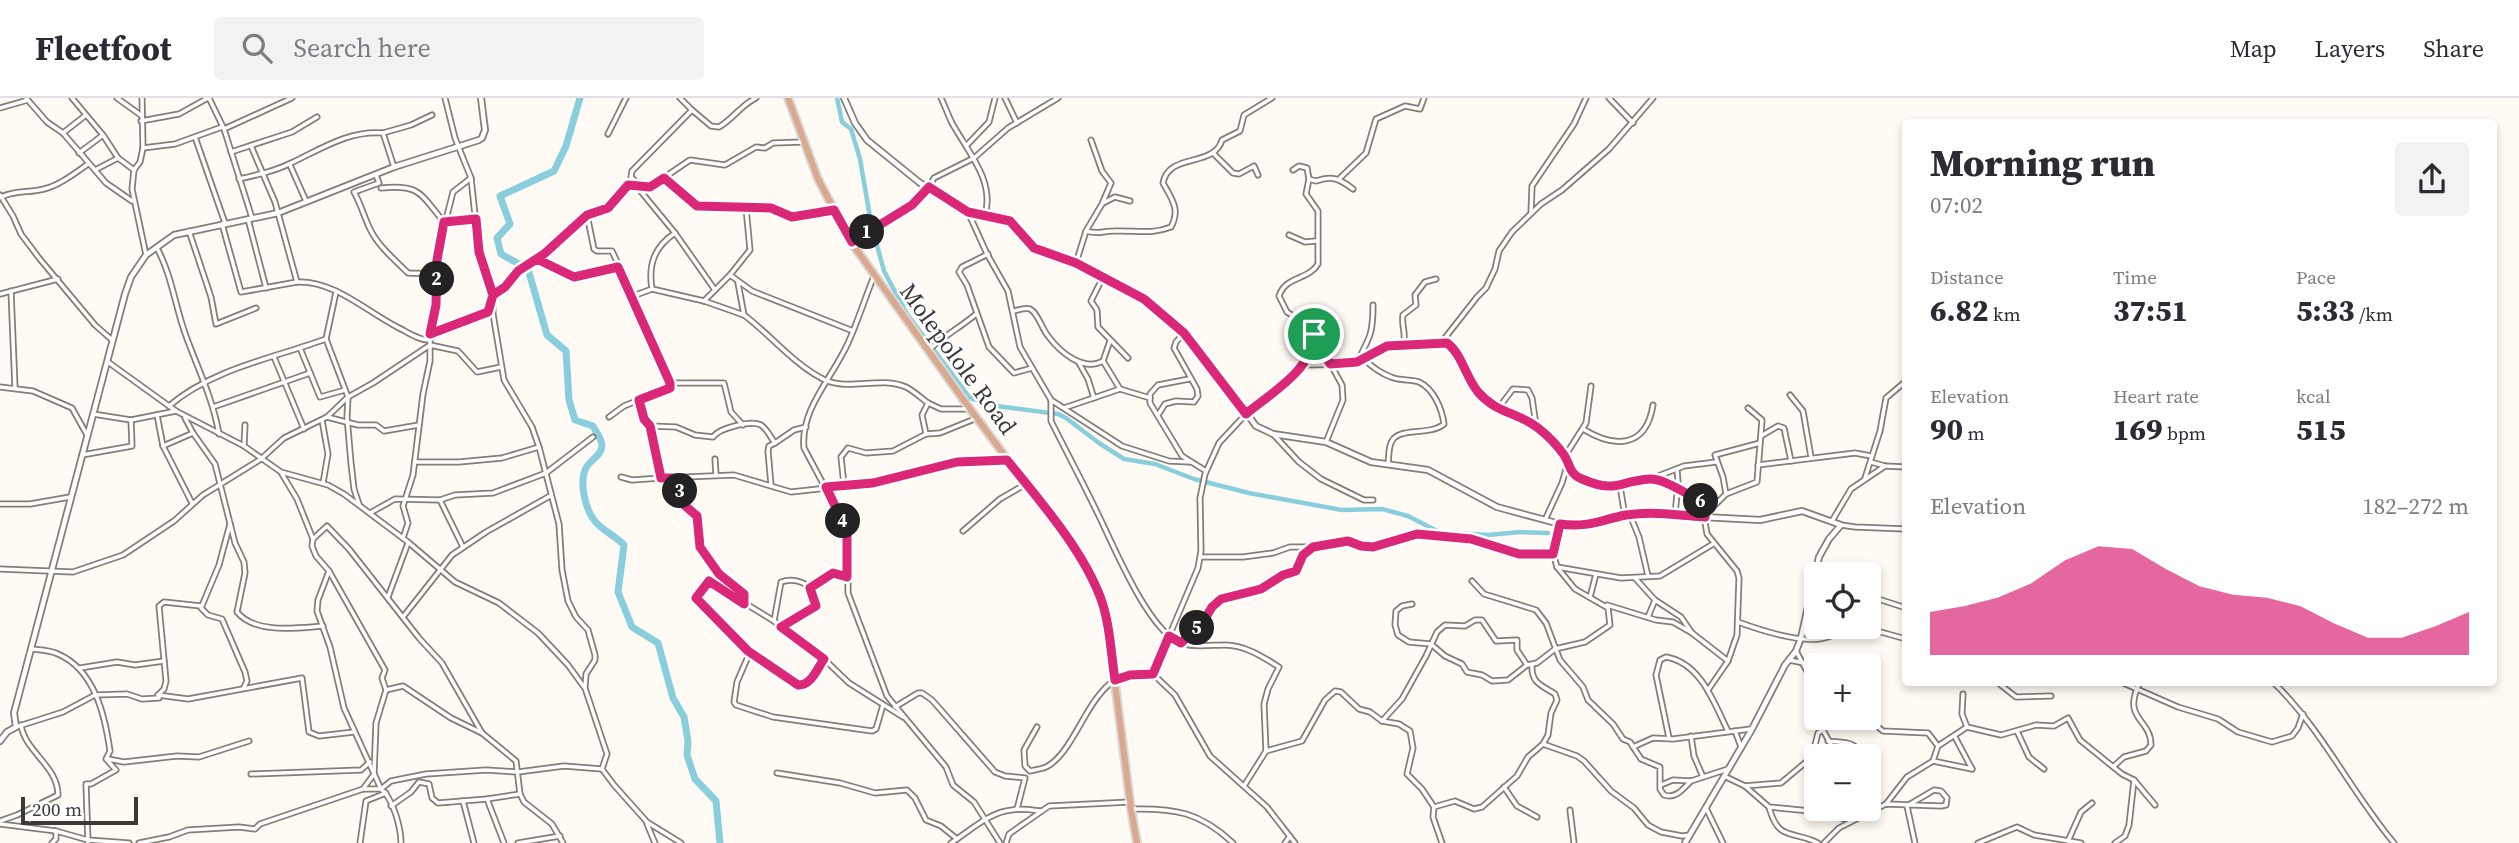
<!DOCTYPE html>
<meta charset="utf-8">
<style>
:root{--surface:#fff;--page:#f2f2f3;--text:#2b2b33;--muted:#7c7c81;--line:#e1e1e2;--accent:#db2777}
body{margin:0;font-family:"Source Serif 4",serif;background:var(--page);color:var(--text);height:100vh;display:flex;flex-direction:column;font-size:26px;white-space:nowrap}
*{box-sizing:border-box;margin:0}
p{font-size:23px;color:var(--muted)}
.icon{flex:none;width:38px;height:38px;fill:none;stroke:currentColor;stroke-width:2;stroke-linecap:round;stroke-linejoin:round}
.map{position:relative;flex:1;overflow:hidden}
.panel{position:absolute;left:1902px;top:21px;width:595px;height:567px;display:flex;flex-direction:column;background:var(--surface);border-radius:7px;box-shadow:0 4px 10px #0003}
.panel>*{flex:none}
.buttons{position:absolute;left:1804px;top:464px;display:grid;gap:14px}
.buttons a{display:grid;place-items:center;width:77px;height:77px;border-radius:7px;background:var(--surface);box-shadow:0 4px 10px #0003;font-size:35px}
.scale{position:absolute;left:21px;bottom:18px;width:117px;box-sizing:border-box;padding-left:7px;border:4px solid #3c3a36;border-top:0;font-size:19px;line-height:24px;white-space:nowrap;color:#3c3a36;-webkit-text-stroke:5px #fff;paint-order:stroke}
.pin{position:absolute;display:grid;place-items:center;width:60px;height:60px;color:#fff;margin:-30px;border:4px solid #fff;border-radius:50%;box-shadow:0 2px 7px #0007}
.km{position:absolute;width:35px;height:35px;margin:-18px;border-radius:50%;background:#222;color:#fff;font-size:19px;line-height:35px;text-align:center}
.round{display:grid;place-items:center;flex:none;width:74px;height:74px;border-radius:7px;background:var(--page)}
.overview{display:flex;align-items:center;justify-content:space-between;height:119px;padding:0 28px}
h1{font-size:38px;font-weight:800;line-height:52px}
.stats{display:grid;grid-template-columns:repeat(3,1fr);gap:10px;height:119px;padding:7px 28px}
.stats div{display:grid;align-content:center}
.stats b{font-size:30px;font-weight:800}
.stats small{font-size:19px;font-weight:400}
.stats p{font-size:19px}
.chart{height:196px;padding:14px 28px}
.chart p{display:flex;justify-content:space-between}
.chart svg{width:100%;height:126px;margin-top:7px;fill:var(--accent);opacity:.7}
header{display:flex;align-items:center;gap:42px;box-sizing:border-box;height:98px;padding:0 35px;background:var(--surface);border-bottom:2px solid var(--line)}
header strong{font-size:33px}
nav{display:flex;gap:38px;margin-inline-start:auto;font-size:24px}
.search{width:490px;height:63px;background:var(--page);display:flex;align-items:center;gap:18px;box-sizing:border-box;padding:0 24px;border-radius:7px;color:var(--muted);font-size:26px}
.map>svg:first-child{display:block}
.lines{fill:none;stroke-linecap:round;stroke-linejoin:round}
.canal{stroke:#88cedd;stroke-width:4.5}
.river{stroke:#88cedd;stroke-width:7}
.minor-casing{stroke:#837e76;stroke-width:7}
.tertiary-casing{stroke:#837e76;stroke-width:8}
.primary-casing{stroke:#d8d8d7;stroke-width:10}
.minor{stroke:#fff;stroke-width:3.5}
.tertiary{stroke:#fff;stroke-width:4.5}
.primary{stroke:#daa88d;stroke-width:6}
.route-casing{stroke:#fff;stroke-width:14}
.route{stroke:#db2777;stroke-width:9}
.labels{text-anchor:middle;stroke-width:5;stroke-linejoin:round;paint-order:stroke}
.street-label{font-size:24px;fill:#3c3a36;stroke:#fff}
</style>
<header>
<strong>Fleetfoot</strong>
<div class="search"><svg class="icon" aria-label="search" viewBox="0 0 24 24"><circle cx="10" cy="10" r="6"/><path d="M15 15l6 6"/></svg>Search here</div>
<nav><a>Map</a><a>Layers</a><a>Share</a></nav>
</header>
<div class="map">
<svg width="2519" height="745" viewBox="0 0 2519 745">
<rect width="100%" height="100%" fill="#fffaf3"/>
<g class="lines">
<polyline class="canal" points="837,0 842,24 851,31 860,61 871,125 884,173 907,216 970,300 997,308 1058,316 1066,320 1099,345 1124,361 1155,366 1194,381 1249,395 1342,412 1382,411 1408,418 1439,434 1488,437 1520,434 1548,435"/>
<path class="river" d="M580,0L566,48L554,73L500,98L510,126L497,140L501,156L528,171L547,237L566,253L569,302L575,322L593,328C596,334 602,341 602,348C601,358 590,362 586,370C579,384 585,410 594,422C601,432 616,438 624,447L618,494L632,529L658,545L673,600L684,619L688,643L687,657L695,681L716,703L720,745"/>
<g class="minor-casing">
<g id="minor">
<polyline points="26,0 47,24 63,35 106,85 132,103"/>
<polyline points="72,0 103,37 118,60 134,72"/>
<polyline points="117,0 142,18"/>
<polyline points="142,0 143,50 140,64 134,72 132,91 146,157"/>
<polyline points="209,0 224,31 252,120"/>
<polyline points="445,0 455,40 471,80 479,154 493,197 493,216 504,282 532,329 539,349 559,426 562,472 568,503 576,519 588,532 595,557 595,562 586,576 585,590 607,656 602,671"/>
<polyline points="680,0 692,12"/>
<path d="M941,0C945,8 948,17 952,25C968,54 995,83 985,117"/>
<polyline points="1005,0 1017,25"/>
<polyline points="1609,0 1633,25"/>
<polyline points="0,10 28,2"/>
<polyline points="141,23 179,16 208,0"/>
<polyline points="224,31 292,0"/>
<polyline points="63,35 86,17"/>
<polyline points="383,35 411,27 432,17"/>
<polyline points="608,36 626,0"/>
<polyline points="195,39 225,125"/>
<polyline points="967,47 989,24 995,0"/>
<path d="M251,48L275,104L297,184C334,182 367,214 399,230C409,235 418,242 429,242"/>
<polyline points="143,50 175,46 222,29"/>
<polyline points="231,54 292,34 317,19"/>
<polyline points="79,55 103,37"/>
<polyline points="1214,56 1233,75 1239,76 1254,68 1258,77"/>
<polyline points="290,67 306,103"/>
<polyline points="95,72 118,60"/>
<polyline points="1293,72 1299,68 1307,70 1309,81"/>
<path d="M376,77L379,85L354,94C361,106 364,119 370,131C378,148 395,162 408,175L437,176"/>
<polyline points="664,80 697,108 771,110 792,119 834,112"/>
<polyline points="1340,80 1366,55 1376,21 1405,8 1420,11 1424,0"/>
<path d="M239,81C257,77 275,73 291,65C321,51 349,32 383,35L394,69"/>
<path d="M639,87L631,79L632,73L692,12L711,28L719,29C733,21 741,7 756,0"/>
<path d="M381,90C421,86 420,96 444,124L475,121"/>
<path d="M638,90L675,135C654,149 648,167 652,191L704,203L744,217L738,185"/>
<polyline points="0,97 13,118 21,136 39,160 95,227 112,242"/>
<path d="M1,99C16,92 29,95 44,91C60,87 75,75 88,66"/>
<polyline points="1103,105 1115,99 1130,103"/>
<polyline points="968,114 987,156 1008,193 1020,249 1051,302 1122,348 1169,363 1190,364"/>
<polyline points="1531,115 1532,88 1574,26 1586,0"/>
<polyline points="587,117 594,151 597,153 612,153 633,198"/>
<polyline points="248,121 266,190"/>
<polyline points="222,126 241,194 297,184"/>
<polyline points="189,133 211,199 216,226 256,210"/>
<path d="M1086,133C1100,137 1101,133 1114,133C1135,132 1151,137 1171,129C1181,111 1171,100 1163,85C1169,54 1214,70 1222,42L1240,33L1244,17L1272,0"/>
<polyline points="675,135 715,192"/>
<polyline points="1289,137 1305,144 1316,143"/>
<polyline points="851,144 912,107 929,89 934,80 974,60 1008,30 1058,0"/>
<path d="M157,150C172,178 175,208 186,238C198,271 213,301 219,336"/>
<polyline points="988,156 962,169 959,174 967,187 989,249 1014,275 1032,270"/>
<polyline points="537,161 574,179 617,170"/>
<polyline points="1076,165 1086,133 1102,106 1111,85 1102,73 1091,42"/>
<polyline points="730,177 750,152 746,110"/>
<path d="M874,178C865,200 858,223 848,245C833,279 800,311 804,350L844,425L848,446V495L887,598L946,669L953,687L974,704L1000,745"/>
<polyline points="1103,179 1091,203 1097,212 1098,229 1128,260"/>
<polyline points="11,193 15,290"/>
<polyline points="336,194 326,241 348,299 347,319 351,365 354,391 359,406"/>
<polyline points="0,196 58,181"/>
<polyline points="704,203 730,177 752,193 853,233"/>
<path d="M1014,213C1019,212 1025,209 1030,211C1038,215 1042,231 1048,238C1060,254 1083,274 1103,263"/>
<path d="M744,217C771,237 794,267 825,282C850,293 880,278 906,289C914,293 921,300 928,305"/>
<polyline points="430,236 488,214 493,197 505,189 518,173 544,156 587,117 609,110 626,88 650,89 690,62 725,67 756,49 765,50 773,45 803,44"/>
<polyline points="1110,243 1103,263 1120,291"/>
<polyline points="1441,245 1477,199 1486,190 1495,171 1499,153 1512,134 1541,106 1562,92 1609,51 1653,0"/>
<path d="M1403,247C1407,236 1401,228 1403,217L1416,207L1415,197L1425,184L1436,181"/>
<polyline points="300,250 320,299 345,292"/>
<path d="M929,252C943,238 960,230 976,216"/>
<polyline points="274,259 304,331"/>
<path d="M1364,261C1372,269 1380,275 1391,279C1400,283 1411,281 1419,284C1434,291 1442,311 1444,326C1430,338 1399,329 1392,343C1388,349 1389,359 1388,366"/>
<polyline points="108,264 176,313 244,348 281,374 328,387 344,396 408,444 455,484 499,505 538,535 568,567 584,589"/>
<path d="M1357,264C1370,239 1373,236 1373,207"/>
<polyline points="1079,265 1088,281 1094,300"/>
<polyline points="1304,267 1312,253 1314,238"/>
<polyline points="1189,281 1158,287 1150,296 1150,305 1182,358 1206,373"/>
<polyline points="670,285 724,285 731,314 743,327"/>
<polyline points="0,289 33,293 72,310 87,337"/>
<polyline points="1790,297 1803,313 1811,359"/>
<polyline points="639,302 644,322 650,328 661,380 734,377 791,394 873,385 957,364 1008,362"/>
<path d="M1051,302V323C1066,353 1082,383 1097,414C1113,446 1146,528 1178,544C1192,550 1210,547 1225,547C1245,547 1263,559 1279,569L1268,591L1264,606L1266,653L1244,688"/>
<path d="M169,308C212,271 273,260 326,241"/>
<polyline points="213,309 310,275"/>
<polyline points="1064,310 1120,291 1150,300"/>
<polyline points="1497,312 1513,291 1528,292 1532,300 1536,327"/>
<polyline points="93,316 131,322 176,313"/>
<polyline points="157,317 163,348 192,405"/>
<polyline points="1158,317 1165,306 1176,303 1194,304 1198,298 1197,291 1174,250 1176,244 1184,235"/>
<polyline points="327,319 358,327 376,327 384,333 419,327"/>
<polyline points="609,319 624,308 670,290 670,285 633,198 652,191"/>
<path d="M185,320L193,335L215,366L235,445L244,464L245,475L237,514C255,536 296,530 323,528"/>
<polyline points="322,322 328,356 323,385"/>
<path d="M650,328L676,329L695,337L713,339C719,330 751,322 761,327C767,331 771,340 775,345L794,332L806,329"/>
<path d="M1583,331C1614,350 1646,351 1653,307"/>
<polyline points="926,336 922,317 928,305 941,311 968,311"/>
<polyline points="1273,336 1299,364 1321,381 1364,402 1373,402"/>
<polyline points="1761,338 1778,328 1784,330 1791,363"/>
<path d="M1326,344L1343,302L1342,287L1314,236L1304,225L1287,214L1279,198C1285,178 1309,182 1318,166V113L1306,96L1309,81L1316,83C1332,77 1340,81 1353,91"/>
<polyline points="163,348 193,335"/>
<polyline points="244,348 245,327"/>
<polyline points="82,357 132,348 131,322"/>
<polyline points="1565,358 1586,325 1591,288"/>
<polyline points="715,361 716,377"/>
<polyline points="416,364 459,364 502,360 539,349"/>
<polyline points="1871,364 1885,368 1906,369"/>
<polyline points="1758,367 1855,355 1871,358"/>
<polyline points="1567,368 1579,380 1606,390 1653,380 1684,368 1716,364"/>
<polyline points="282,376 297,401 313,441 312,448 316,458 329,473 385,572 382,580 386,592 376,625 374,676 363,691"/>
<polyline points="621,379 632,382 661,380"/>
<polyline points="677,380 683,406 697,418 700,449 719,476 744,496 744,506"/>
<polyline points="1653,380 1699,402 1706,411 1705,424 1707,436 1737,473 1739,480 1737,537 1728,563 1708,592"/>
<polyline points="1865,380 1880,333 1886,300 1906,283"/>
<polyline points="771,387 768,353 769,348 775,345"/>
<polyline points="844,387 841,359 848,350 866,355 893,353 926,336 940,335 977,320"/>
<polyline points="1620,388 1625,418"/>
<polyline points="1726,396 1723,379 1715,357 1760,345"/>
<polyline points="440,402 463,449"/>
<polyline points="0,406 30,406 70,399"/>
<polyline points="1706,411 1716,406 1726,396 1757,384 1762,322 1748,310"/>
<polyline points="370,415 395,401 440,402 455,397 493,395 546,375 593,339"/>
<polyline points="1630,417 1639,439 1648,478"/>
<polyline points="1675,417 1678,385 1677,371"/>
<polyline points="1832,423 1851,391 1885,368"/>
<polyline points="230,426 219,467 201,510 208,517 222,521 245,574 247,583 244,589"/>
<polyline points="1841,427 1855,429 1906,431"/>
<polyline points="963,433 1000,401 1026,386"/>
<polyline points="403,440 408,425 403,408 413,377 423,296 430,263 430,236 437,200 439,149 453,94 471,80"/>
<polyline points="313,441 327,428 349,451 419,540 442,565 482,635"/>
<polyline points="1201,459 1243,459 1273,455 1290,449 1311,449"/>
<polyline points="1557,469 1621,480 1660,478 1713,446"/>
<polyline points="0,471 73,474 123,457 174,423 203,397 261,361 284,340 327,319 348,299 373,285 430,247 458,253 477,274 501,269"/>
<path d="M329,473L318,502L317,513L330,549L344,610L381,691C393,700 401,730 401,745"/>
<polyline points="1635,480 1655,502 1681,519 1692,535 1728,563"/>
<path d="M1472,483L1484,496L1536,512L1546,525L1560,562L1583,589L1588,602L1613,626L1623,641L1630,644L1641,661L1660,669V691L1664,697C1676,701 1683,691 1691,683"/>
<polyline points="1869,498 1906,510"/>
<polyline points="388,499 408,445"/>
<polyline points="1590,499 1596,476"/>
<polyline points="1412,506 1402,508 1396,513 1395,527 1398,537 1409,544 1431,546 1445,558 1462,566 1467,574 1482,577 1492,583 1508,582 1527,567 1537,565 1555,551 1585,544 1610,527 1608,510 1575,491 1557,469 1553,455 1560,426"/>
<polyline points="1607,507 1656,522 1673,524 1692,535"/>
<polyline points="403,519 452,457 486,434 550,398"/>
<polyline points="1648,519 1655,502"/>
<path d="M774,523L781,484C791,480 803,483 810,490L833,475L847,479"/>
<path d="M1738,524C1760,532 1806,547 1828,539C1835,537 1840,531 1847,528"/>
<polyline points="1859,528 1906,541"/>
<polyline points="781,529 816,508 810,490"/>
<polyline points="1181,545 1203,524 1221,501 1261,490 1283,477 1296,473 1303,457 1313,449 1348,443 1361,448 1373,449 1417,436 1471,441 1519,456 1553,455"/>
<path d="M31,551C40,552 50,552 58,556C95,572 105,618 110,653L106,661L116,672L91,686H86L88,745"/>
<polyline points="1796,553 1816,590"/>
<polyline points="750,554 737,584 734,604 736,607 773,619 872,633 876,631 883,607"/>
<path d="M824,561C817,571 811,588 798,587L748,553L696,499L709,483L774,523L824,561L849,585L903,619"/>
<polyline points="1789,562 1804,565"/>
<polyline points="80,570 117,564 135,567 164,563"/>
<polyline points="1997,584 2016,599 2051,598"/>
<polyline points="2121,584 2178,609 2218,621 2238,634 2272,644 2292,638 2298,630 2303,616"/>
<path d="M2273,584C2322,631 2351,694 2394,745"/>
<polyline points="1869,585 1876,584"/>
<polyline points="386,592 403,588 451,620 482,635 516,663 520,696 524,704 552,726 563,745"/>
<polyline points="1963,596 1962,616 1967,629"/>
<polyline points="158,597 164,591 166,583 159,508 164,504 201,508"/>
<polyline points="895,609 918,595 922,595 932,602 995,674 1005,678 1025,680 1017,711"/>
<polyline points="1821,620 1823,632 1837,658"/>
<polyline points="1867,620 1883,633 1928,635 1938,648"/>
<polyline points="1382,623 1402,601 1426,558 1437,534 1445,527 1465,528 1475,522 1482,522 1496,543 1517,542 1517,552 1527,567"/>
<polyline points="16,629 63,614 95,597 127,596 142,601 159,600 158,597 188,601 302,580 309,634 319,638 354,634"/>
<path d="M1037,629L1024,652L1025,668L1030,673C1035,672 1041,671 1046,669C1073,656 1086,600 1115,582C1125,575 1141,576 1153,576"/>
<polyline points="1735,633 1741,649"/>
<polyline points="2017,633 2029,659 2044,671"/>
<polyline points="1691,638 1694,658 1703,679"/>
<polyline points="1955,639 1972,671"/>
<path d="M1669,640L1656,577L1660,562L1666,559C1701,565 1714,605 1728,633"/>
<path d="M1828,643C1842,645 1856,642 1862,658"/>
<polyline points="1543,646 1577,658 1584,663 1611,693 1634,710 1648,727 1661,734 1682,738 1690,737"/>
<polyline points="1633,649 1653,640 1673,641 1751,631"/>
<polyline points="1266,653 1302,643 1325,602 1335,593 1341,594 1359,611 1370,614 1382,623 1399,626 1410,633 1413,650 1407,676 1422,691 1434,709 1433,719 1442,745"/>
<polyline points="108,661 124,664 177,658 199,659 249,643"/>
<polyline points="1933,663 1972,671"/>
<path d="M2114,668L2124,659L2146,653L2151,647C2151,620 2121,622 2140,584"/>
<polyline points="602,671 614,687 647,724 681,745"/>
<polyline points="777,675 840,685 875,695 907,692 915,700 926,722 941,728 957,741"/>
<polyline points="251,676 361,672 370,664"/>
<polyline points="1724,678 1745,688 1769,709 1810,713 1850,722"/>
<polyline points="1661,687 1673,682 1691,683 1728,671"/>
<polyline points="1745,688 1781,685 1812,659 1818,635 1823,632"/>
<polyline points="1504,689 1517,708 1537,719"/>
<polyline points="487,701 504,745"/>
<polyline points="463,703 474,745"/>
<polyline points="1869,705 1877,709"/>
<polyline points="1886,706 1907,679 1933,663 1938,648 1967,629 2001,637 2036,627 2054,628 2068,620 2080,642 2122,676 2134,682 2155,707"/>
<polyline points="391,708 411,694 419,684 429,686 432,700 438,705 487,701 520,696"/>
<polyline points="1907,708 1915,745"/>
<path d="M1434,709L1455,703L1474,711L1482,709L1517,678L1528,659L1543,646L1548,637L1551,615L1557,602L1555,596C1541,587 1531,585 1532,567"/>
<path d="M1769,709C1778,744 1793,732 1818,745"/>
<polyline points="1706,710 1723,745"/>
<path d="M1131,711C1175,710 1200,714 1233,745"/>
<polyline points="1570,712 1574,745"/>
<path d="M0,723L17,717L58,697C58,668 25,654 21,627"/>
<polyline points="0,726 56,733 88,742 129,745"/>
<polyline points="647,726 655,745"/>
<polyline points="2068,743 2081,714 2092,705"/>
<polyline points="52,745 56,741 56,733"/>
<polyline points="139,745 169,739 188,732 239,729 255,731 260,726 363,691 381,691 391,683 426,676 486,672 518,674 564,668 602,671"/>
<polyline points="360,745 366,703 386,695"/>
<polyline points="518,745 560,738"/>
<path d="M951,745C970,733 989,714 1012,712C1022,710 1032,712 1041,713"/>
<polyline points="1006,745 1009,736 1049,708 1130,704"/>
<polyline points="1285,745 1290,738"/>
<polyline points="1295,745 1267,709 1210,658 1175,597 1153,576 1198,470 1201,453 1200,400 1205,376 1219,345 1246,316 1273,293 1290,283 1296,272 1304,267 1350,266 1386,248 1447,245 1454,251 1468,281 1485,302 1497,312 1536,328 1565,358 1567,368 1562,385 1545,422"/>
<polyline points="1824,745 1839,730 1886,706 1941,708 1946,707 1947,700 1941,693 1934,692 1907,708"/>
<polyline points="1978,745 2017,729 2034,737 2081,745"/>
<polyline points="2115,745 2125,738 2129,727 2134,682"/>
</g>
</g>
<g class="tertiary-casing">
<g id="tertiary">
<polyline points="844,0 855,25 867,42 920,85 968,114 1010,123 1034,150 1076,165 1144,201 1167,219 1197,249 1256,328 1273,336 1326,344 1371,364 1428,372 1497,409 1560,426 1587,428 1625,418 1646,416 1760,422 1802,413 1841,427 1829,441 1819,459 1801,540 1796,553 1785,567 1752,631 1685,745"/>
<polyline points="0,643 7,634 16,629 14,615 125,196 131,179 146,157 174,137 278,115 394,69 479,42 482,40 485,32 481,0"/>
</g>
</g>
<g class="primary-casing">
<polyline id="primary" points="788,0 818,81 851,144 970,311 1070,445 1097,491 1107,523 1131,711 1137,745"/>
</g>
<use href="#minor" class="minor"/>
<use href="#tertiary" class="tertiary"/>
<use href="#primary" class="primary"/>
</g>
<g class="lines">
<g class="route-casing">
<path id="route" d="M1314,236C1312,273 1272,294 1246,316L1184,235L1144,201L1076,165L1034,150L1010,123L968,114L929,89L912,107L852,144L834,112L792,119L771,110L697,108L664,80L650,89L628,87L608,110L587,117L544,156L518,173L505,189L493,197L488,214L430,236L436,207L437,162L444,124L476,121L479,154L493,197L505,189L518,173L537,161L574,179L618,169L670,285V290L639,302L644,321L650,328L661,380H677L683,406L697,418L700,449L719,476L744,496V506L709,483L696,500L748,553L798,587C811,588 817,571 824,561L781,529L816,508L810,490L833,475L847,479V433L826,389L873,385L957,364L1007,362C1040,403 1083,452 1101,501C1110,526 1111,556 1115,582L1130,577L1153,576L1169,538L1181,545L1203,524L1212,509L1221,501L1261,491L1283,477L1296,473L1303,457L1313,449L1348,443L1361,448L1373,449L1417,436L1471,441L1519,456H1553L1560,426C1588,430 1600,422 1626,417C1652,413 1679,417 1705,419L1706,411C1700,401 1662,380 1650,381C1618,383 1617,396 1582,381C1568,375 1571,367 1564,357C1557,347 1547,337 1538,330C1518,314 1497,316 1478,294C1466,280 1462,256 1447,245L1387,248L1357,264L1330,266L1314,236"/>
</g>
<use href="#route" class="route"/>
</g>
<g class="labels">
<g class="street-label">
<text transform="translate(958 261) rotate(54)" y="8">Molepolole Road</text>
</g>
</g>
</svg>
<div class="buttons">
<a><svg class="icon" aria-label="locate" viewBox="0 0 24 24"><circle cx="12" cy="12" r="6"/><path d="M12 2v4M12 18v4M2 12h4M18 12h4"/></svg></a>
<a>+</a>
<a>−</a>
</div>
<div class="scale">200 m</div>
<div class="pin" style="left:1314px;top:236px;background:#1e9e55"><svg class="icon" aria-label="arrive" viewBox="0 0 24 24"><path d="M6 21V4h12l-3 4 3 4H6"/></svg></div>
<b class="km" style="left:867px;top:134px">1</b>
<b class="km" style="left:437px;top:181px">2</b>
<b class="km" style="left:680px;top:393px">3</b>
<b class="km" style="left:843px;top:423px">4</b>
<b class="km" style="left:1197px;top:530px">5</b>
<b class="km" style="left:1701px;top:403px">6</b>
<section class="panel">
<div class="overview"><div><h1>Morning run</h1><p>07:02</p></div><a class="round"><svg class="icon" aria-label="share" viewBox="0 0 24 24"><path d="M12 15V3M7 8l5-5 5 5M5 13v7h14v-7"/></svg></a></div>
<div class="stats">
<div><p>Distance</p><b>6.82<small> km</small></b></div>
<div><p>Time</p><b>37:51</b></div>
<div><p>Pace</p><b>5:33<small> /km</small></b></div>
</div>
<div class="stats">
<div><p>Elevation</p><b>90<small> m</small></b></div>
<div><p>Heart rate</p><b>169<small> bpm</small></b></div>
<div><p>kcal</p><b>515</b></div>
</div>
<div class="chart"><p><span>Elevation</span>182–272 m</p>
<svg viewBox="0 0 160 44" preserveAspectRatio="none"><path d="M0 44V29L10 27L20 24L30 19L40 11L50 6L60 7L70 14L80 20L90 23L100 24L110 27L120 33L130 38L140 38L150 34L160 29V44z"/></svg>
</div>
</section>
</div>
